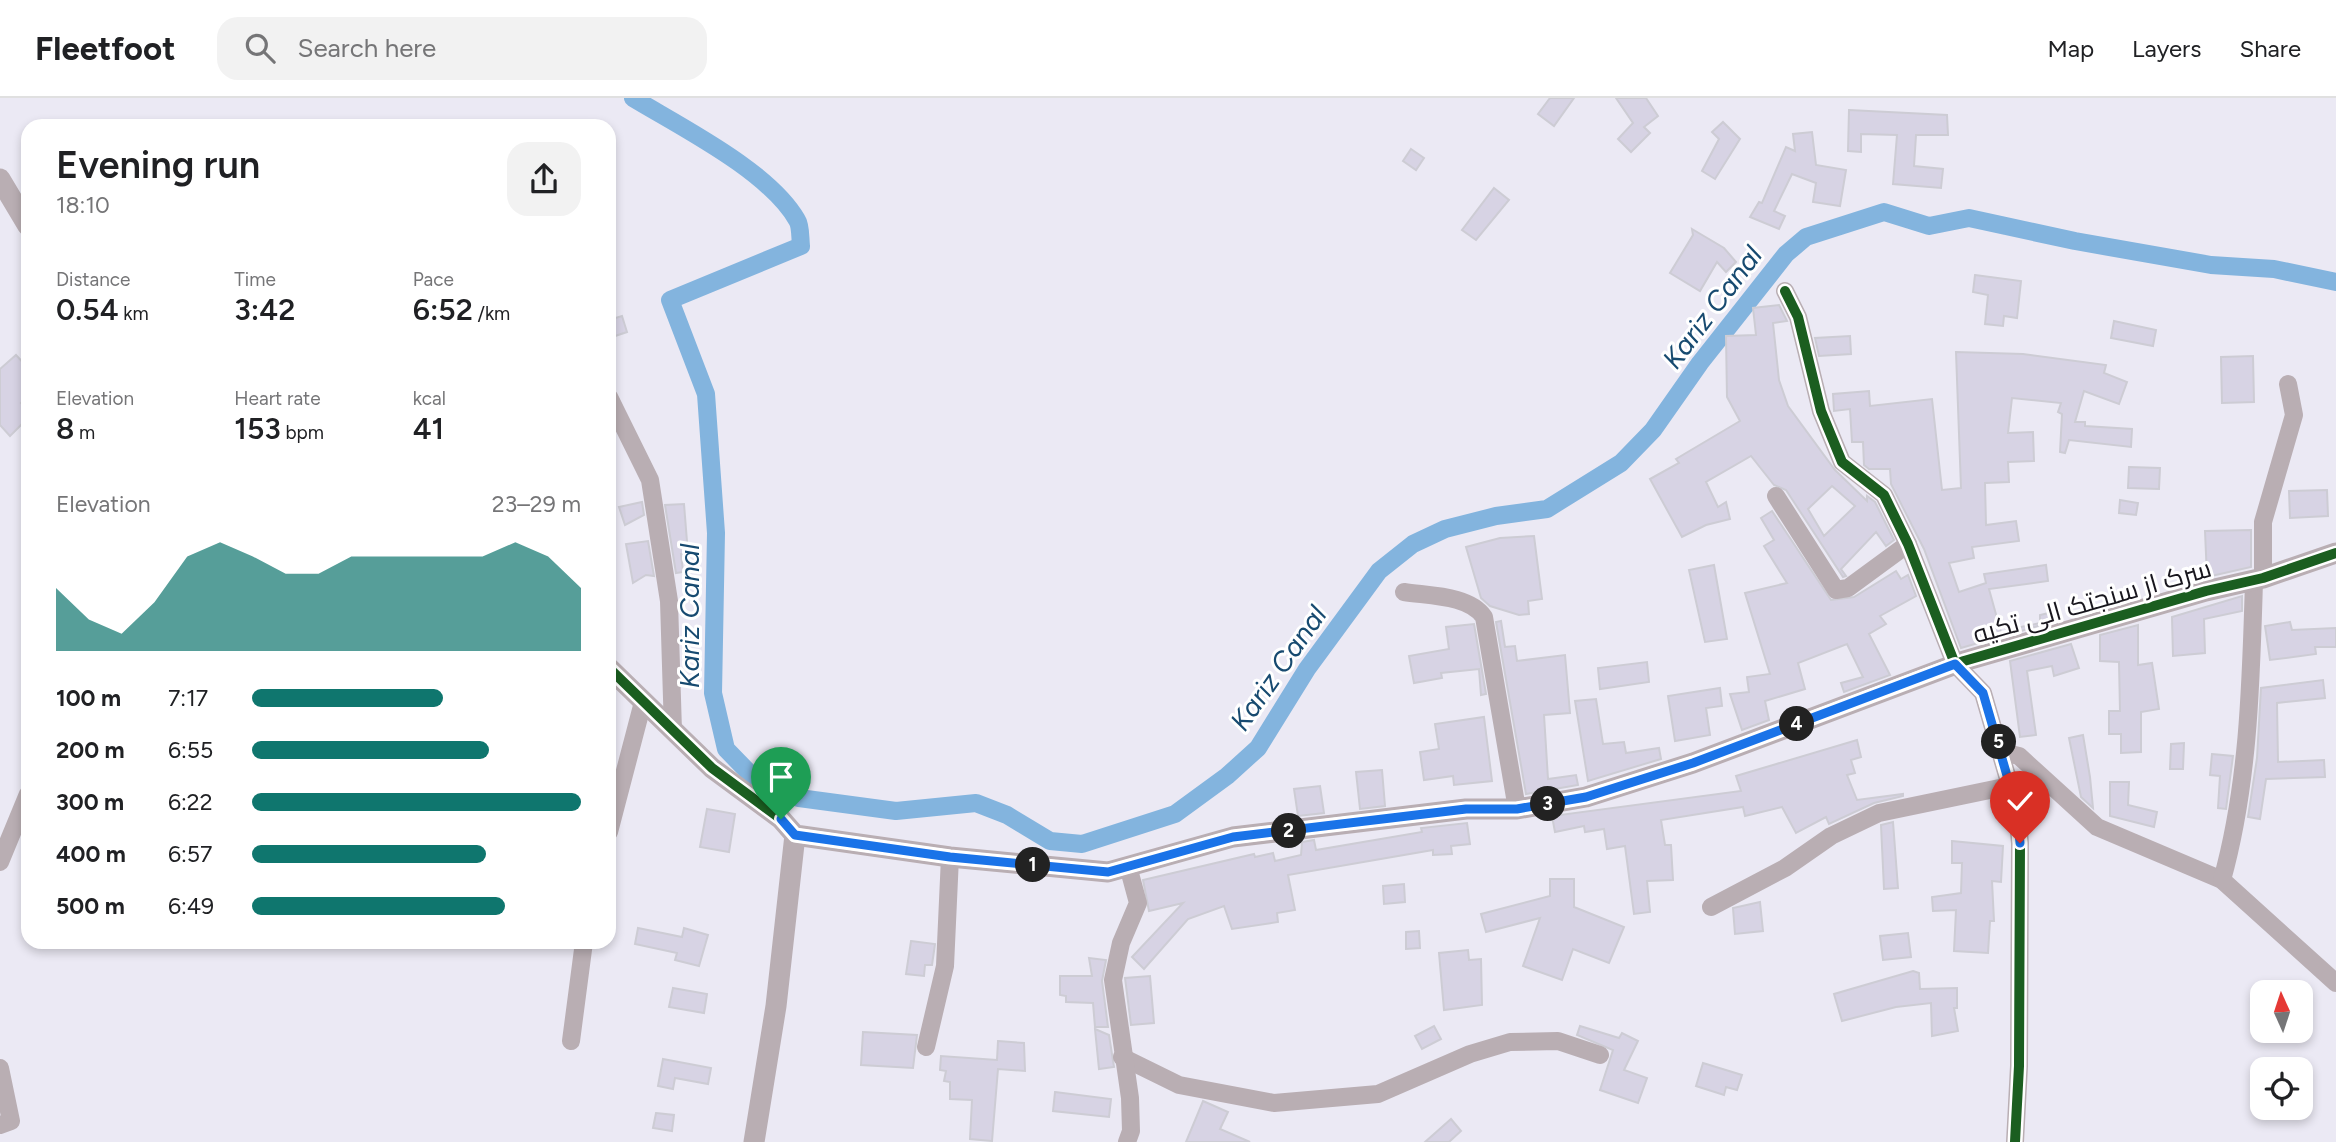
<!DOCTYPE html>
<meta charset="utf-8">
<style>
:root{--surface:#fff;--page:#f2f2f2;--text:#202124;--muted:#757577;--line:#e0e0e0;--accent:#0f766e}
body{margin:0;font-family:Figtree,Cairo,sans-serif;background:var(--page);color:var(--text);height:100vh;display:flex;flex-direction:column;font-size:26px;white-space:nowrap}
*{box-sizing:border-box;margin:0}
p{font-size:23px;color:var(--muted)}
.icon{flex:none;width:38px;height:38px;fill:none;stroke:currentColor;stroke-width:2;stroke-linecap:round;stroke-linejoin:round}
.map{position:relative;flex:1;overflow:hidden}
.side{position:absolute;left:21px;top:21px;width:595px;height:830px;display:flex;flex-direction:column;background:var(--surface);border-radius:21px;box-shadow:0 4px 10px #0003}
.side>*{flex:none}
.needle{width:46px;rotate:357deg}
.buttons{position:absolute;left:2250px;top:882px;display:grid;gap:14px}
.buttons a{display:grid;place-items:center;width:63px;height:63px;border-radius:14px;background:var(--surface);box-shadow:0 4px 10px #0003;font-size:35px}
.pin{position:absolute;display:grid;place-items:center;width:60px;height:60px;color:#fff;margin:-72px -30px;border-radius:50% 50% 50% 0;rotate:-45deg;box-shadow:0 0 7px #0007}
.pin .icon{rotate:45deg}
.km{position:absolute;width:35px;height:35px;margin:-18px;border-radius:50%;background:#222;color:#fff;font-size:19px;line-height:35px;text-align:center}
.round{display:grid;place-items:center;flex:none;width:74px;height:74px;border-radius:21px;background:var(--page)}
.headline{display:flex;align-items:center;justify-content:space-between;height:119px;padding:0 35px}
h1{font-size:38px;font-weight:600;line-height:52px}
.stats{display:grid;grid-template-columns:repeat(3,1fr);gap:10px;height:119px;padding:7px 35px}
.stats div{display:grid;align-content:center}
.stats b{font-size:30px;font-weight:600}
.stats small{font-size:19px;font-weight:400}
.stats p{font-size:19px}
.chart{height:196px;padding:14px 35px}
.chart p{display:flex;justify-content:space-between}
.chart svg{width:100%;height:126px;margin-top:7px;fill:var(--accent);opacity:.7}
ul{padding:0 35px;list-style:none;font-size:23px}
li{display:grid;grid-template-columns:112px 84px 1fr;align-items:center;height:52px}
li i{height:18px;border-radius:9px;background:var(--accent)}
header{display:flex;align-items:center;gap:42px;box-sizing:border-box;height:98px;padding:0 35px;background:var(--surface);border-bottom:2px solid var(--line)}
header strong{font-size:33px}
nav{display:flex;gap:38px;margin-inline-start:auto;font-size:24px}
.search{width:490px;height:63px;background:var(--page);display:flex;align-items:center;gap:18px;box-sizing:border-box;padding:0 24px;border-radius:21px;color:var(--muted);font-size:26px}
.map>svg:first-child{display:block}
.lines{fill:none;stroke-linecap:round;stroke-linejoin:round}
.canal{stroke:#83b4de;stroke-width:18}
.building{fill:#d7d3e4;stroke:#cdccd4;stroke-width:2;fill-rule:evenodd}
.minor{stroke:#b9aeb3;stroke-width:18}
.tertiary{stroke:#b9aeb3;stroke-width:21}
.cycleway-casing{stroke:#fff;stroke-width:15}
.cycleway{stroke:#1b5e20;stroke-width:10}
.route-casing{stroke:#fff;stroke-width:14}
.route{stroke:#1a73e8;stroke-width:9}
.labels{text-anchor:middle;stroke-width:6;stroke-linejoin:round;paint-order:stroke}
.street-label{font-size:26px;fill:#18161d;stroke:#fff}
.water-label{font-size:28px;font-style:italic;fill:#174a70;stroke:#fff}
</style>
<header>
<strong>Fleetfoot</strong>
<div class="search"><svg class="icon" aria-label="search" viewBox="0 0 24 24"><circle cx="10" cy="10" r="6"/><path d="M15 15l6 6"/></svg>Search here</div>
<nav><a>Map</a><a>Layers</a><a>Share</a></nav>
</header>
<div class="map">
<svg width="2336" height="1044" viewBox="0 0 2336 1044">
<rect width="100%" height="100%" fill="#ebe9f4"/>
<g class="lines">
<path class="canal" d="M633,0C681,29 769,73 797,122C801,128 800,140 801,148L670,202L706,296L716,435L713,595L726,651L758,684L799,700L896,713L976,705L1007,717L1050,743L1082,746L1175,716L1227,678L1258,650L1307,571L1379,473L1413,446L1445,431L1496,418L1547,411L1621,365L1653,332L1700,265L1786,156L1806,139L1884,114L1929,128L1969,120L2075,143L2211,167L2274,171L2336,184"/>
</g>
<g class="building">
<polygon points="1550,0 1574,0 1554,28 1538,16"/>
<polygon points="1616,0 1646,0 1658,18 1644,29 1650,35 1631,54 1618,41 1633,25"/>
<polygon points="1849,12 1947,17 1948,37 1916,37 1914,68 1943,71 1941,90 1893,86 1897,37 1861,36 1861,54 1848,53"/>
<polygon points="1723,24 1740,41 1715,81 1702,73 1719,41 1712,34"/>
<polygon points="1812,34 1816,67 1846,72 1840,108 1813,104 1816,85 1792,76 1774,113 1785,118 1779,131 1750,119 1759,104 1762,105 1786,49 1795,53 1793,36"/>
<polygon points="1411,51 1424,60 1416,72 1403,63"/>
<polygon points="1494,90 1509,102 1476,142 1462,132"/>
<polygon points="1692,131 1724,150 1736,164 1726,174 1717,164 1700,193 1670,175 1693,137"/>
<polygon points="1975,177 2021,183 2017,220 2004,218 2003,228 1985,226 1988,197 1973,194"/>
<path d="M1779,207L1787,223L1773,225L1779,282L1788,308L1835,372L1867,403V398L1875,404L1894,442L1886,448L1876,434L1841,471L1846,478L1843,479L1786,392L1774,387L1751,358L1706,384L1718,409L1726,404L1730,421L1706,427L1682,439L1650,381L1679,365L1676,361L1740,323L1727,299L1726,238L1756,237L1753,210ZM1832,388L1855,408L1824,438L1808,411Z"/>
<polygon points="622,218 627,234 609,240 609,222"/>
<polygon points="2114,223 2156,232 2153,248 2111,240"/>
<polygon points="1850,238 1851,256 1819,258 1815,240"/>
<polygon points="1956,254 2023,256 2106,267 2104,275 2127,284 2119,306 2084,293 2075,324 2085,324 2085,328 2132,331 2131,349 2069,342 2065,355 2060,354 2062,316 2058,314 2061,305 2012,300 2008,335 2033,334 2034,363 2008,364 2009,384 1985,385 1986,427 2016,423 2019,443 1972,449 1974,460 1949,465 1959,494 1986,485 1984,476 2046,467 2048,483 1989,491 2002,538 1961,550 1924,451 1891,386 1890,371 1869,371 1864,367 1863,344 1852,344 1850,311 1834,313 1833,296 1869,293 1870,308 1932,301 1942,392 1961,390"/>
<polygon points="16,257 28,270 28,298 21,305 28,312 28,320 10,338 0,327 0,271"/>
<polygon points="2253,258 2254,304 2222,305 2221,259"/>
<polygon points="2129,369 2160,370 2159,391 2128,390"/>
<polygon points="2327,392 2328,418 2290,420 2289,393"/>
<polygon points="2120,402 2138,405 2136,417 2119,415"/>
<polygon points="642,404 644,417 625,427 619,409"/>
<polygon points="684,406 688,456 681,456 683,474 676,475 665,407"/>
<polygon points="1772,413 1831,502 1854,499 1896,473 1901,481 1908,477 1916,498 1880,518 1886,526 1869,536 1890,577 1844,594 1841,585 1863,579 1847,546 1798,565 1805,591 1765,603 1769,622 1742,632 1730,596 1749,594 1747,579 1770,576 1745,495 1787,485 1764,448 1774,442 1761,420"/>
<polygon points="2251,432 2251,469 2207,479 2205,433"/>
<polygon points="1534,438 1542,501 1528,503 1529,516 1519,517 1490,508 1481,500 1466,449 1500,440"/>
<polygon points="648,443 654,478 646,477 633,485 626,446"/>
<polygon points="1714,467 1727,541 1705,544 1689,472"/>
<polygon points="2242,498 2242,513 2204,521 2205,555 2173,558 2172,519"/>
<polygon points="2057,513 2059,522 2007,537 2006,532 2040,525 2040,517"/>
<polygon points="1501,523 1505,549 1515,548 1517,563 1565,557 1570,615 1544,617 1548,681 1576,677 1578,687 1526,696 1496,524"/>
<polygon points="2290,524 2292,532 2336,530 2336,549 2315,549 2316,556 2270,562 2265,528"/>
<polygon points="1474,526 1486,596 1481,597 1479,571 1441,575 1442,580 1414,585 1409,558 1449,551 1446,529"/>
<polygon points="2138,527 2138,567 2152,565 2159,611 2141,614 2141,654 2121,655 2121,636 2109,636 2109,613 2120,613 2119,564 2100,563 2100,537"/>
<polygon points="2071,546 2079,570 2054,578 2052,568 2027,573 2036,637 2020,639 2010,563"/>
<polygon points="1647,564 1649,584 1600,591 1598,570"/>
<polygon points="2323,582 2325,600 2277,605 2278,664 2324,662 2325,679 2266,681 2260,721 2248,719 2257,660 2261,590"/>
<polygon points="1720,590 1722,608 1706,610 1710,637 1675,643 1668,598"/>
<polygon points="1596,601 1603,646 1624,644 1626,655 1659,650 1661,661 1588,683 1575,603"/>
<polygon points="1484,619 1492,683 1454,687 1453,678 1424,682 1420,654 1439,651 1435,626"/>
<polygon points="2083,637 2090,679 2093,710 2081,699 2069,640"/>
<polygon points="1857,642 1861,659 1851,662 1855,675 1847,677 1857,702 1903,696 1903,698 1874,705 1829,726 1826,719 1796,735 1782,709 1745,718 1743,709 1661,722 1665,747 1671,747 1673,782 1647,783 1650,814 1634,816 1625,748 1607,751 1604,731 1585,734 1584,728 1555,734 1552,718 1741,693 1736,678"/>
<polygon points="2184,645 2183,671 2170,671 2171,646"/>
<polygon points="2212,656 2233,658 2226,711 2218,710 2220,678 2210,677"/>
<polygon points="1382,672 1385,708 1360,711 1356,674"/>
<polygon points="2110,684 2129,684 2128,707 2157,714 2154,729 2110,718"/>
<polygon points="1320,688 1324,715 1298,718 1294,691"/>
<polygon points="707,711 735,716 729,754 700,749"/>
<polygon points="1893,724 1898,790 1884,791 1881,727"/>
<polygon points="1467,725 1470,746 1451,748 1452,756 1433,757 1433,752 1288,777 1295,812 1277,815 1278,824 1232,831 1224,808 1188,821 1144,871 1132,859 1183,805 1149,813 1143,782 1254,756 1255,759 1273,755 1275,763 1301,757 1302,744 1314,742 1316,752 1422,734 1421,730"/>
<polygon points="1952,743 2003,748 2001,784 1992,783 1994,823 1990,823 1988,855 1954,853 1956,812 1933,813 1932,799 1961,795 1962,765 1952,765"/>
<polygon points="1550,781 1574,781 1574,809 1624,829 1609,865 1573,851 1562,882 1523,868 1540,820 1486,834 1481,816 1550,798"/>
<polygon points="1404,786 1405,804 1384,806 1383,788"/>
<polygon points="1760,804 1763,833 1735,836 1733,810"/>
<polygon points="638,830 682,839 684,830 708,837 699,868 675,862 677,855 635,846"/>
<polygon points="1419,833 1420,850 1406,851 1406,834"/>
<polygon points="1908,835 1911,859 1883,862 1880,838"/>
<polygon points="911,843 935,846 932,867 925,867 924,878 906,876"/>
<polygon points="1468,852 1469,862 1481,861 1482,907 1444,912 1439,855"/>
<polygon points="1089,860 1106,862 1102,883 1108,929 1095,929 1093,905 1066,904 1066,898 1060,897 1060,878 1092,878"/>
<polygon points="1913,873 1919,875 1920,891 1957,890 1957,910 1954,910 1958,933 1932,938 1931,905 1896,909 1842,923 1834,896"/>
<polygon points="1150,878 1154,925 1131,927 1125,880"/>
<polygon points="673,890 707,896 704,915 669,909"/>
<polygon points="1434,928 1441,941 1422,951 1415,938"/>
<polygon points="1580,928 1619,940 1622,935 1638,943 1624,972 1647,980 1638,1005 1600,992 1613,952 1577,937"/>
<polygon points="1095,931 1109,937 1114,969 1099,971"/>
<polygon points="863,934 917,937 913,970 861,967"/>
<polygon points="998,943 1024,945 1025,973 998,971 992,1043 970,1041 972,1002 950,1001 950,984 944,983 946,973 940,972 941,958 997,962"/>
<polygon points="663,961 711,970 708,986 675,980 673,991 658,988"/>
<polygon points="1703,965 1742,977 1737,992 1726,989 1724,997 1696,988"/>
<polygon points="1055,994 1111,1001 1109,1019 1053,1013"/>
<polygon points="1203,1003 1228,1014 1220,1031 1250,1044 1186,1044"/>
<polygon points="656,1015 674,1017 672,1033 653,1030"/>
<polygon points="1451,1021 1461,1033 1449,1044 1425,1044"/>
</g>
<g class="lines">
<g class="minor">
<polyline points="1785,193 1798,219 1821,313 1842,364 1884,397 1908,446 1955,566 1983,595 2017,712 2020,745 2019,968 2015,1044"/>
<polyline points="609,299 650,382 669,503 673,633"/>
<polyline points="1776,398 1836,492 1848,490 1908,446"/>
<polyline points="2263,480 2263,424 2294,317 2288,286"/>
<path d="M1404,494C1429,498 1469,497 1484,519L1517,711"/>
<polyline points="2002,654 2019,658 2097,729 2222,782 2336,885"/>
<polyline points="609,734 643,604"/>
<polyline points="0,764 28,696"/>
<path d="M2222,782C2249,685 2251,583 2254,483"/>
<polyline points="1711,809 1785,770 1831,738 1879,715 2009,688"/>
<polyline points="571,943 584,844"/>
<polyline points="926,949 945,868 950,759"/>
<polyline points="1122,959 1179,987 1274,1005 1378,996 1470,956 1510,944 1558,943 1600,957"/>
<polyline points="0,970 11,1023 0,1027"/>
<polyline points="1127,1044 1131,1033 1130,1000 1113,882 1121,845 1138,805 1128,768"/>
</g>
<g class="tertiary">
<polyline points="0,81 28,128"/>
<polyline points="609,570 712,670 781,721 795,737 950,759 1108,774 1233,739 1466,711 1517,711 1586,699 1693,665 1964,563 2206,493 2263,480 2336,455"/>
<polyline points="754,1044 776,908 795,737"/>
</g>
<g class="cycleway-casing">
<g id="cycleway">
<polyline points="1785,193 1798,219 1821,313 1842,364 1884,397 1908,446 1955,566 1983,595 2017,712 2020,745 2019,968 2015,1044"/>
<polyline points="609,570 712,670 781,721 795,737 950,759 1108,774 1233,739 1466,711 1517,711 1586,699 1693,665 1964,563 2206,493 2263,480 2336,455"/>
</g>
</g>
<use href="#cycleway" class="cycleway"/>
</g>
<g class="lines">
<g class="route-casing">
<polyline id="route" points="781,721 795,737 950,759 1108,774 1233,739 1466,711 1517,711 1586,699 1693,665 1955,566 1983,595 2017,712 2020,745"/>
</g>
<use href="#route" class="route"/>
</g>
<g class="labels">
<g class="street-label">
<text transform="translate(2092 503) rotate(-16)" y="9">سرک از سنجتک الی تکیه</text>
</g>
<g class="water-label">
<text transform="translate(1712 209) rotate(-53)" y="10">Kariz Canal</text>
<text transform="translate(689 518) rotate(-90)" y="10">Kariz Canal</text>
<text transform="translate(1278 570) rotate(-55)" y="10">Kariz Canal</text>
</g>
</g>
</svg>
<div class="buttons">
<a><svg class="needle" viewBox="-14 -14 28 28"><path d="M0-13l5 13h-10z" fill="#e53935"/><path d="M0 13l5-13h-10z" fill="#757577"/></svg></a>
<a><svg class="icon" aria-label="locate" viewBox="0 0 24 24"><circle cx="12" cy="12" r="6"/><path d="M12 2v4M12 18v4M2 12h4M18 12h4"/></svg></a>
</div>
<div class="pin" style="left:781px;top:721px;background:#1e9e55"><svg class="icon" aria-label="arrive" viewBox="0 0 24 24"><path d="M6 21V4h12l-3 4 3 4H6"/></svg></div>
<div class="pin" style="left:2020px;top:745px;background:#d93025"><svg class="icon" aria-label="check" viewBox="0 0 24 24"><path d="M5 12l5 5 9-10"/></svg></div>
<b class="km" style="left:1033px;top:767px">1</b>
<b class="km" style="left:1289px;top:733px">2</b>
<b class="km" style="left:1548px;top:706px">3</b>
<b class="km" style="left:1797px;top:626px">4</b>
<b class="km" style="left:1999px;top:644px">5</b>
<section class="side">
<div class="headline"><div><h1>Evening run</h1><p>18:10</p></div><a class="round"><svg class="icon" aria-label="share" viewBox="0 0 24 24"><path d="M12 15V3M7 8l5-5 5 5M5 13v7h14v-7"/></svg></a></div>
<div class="stats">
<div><p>Distance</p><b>0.54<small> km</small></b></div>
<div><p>Time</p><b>3:42</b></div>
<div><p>Pace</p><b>6:52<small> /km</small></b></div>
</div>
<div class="stats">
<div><p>Elevation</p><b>8<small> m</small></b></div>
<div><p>Heart rate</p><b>153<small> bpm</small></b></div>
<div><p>kcal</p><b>41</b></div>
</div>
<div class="chart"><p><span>Elevation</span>23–29 m</p>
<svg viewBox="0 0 160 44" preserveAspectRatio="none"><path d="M0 44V22L10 33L20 38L30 27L40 11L50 6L60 11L70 17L80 17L90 11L100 11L110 11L120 11L130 11L140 6L150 11L160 22V44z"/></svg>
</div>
<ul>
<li><b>100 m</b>7:17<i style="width:58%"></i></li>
<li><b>200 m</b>6:55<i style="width:72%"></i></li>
<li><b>300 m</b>6:22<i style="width:100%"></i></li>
<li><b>400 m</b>6:57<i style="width:71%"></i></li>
<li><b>500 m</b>6:49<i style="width:77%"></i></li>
</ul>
</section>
</div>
